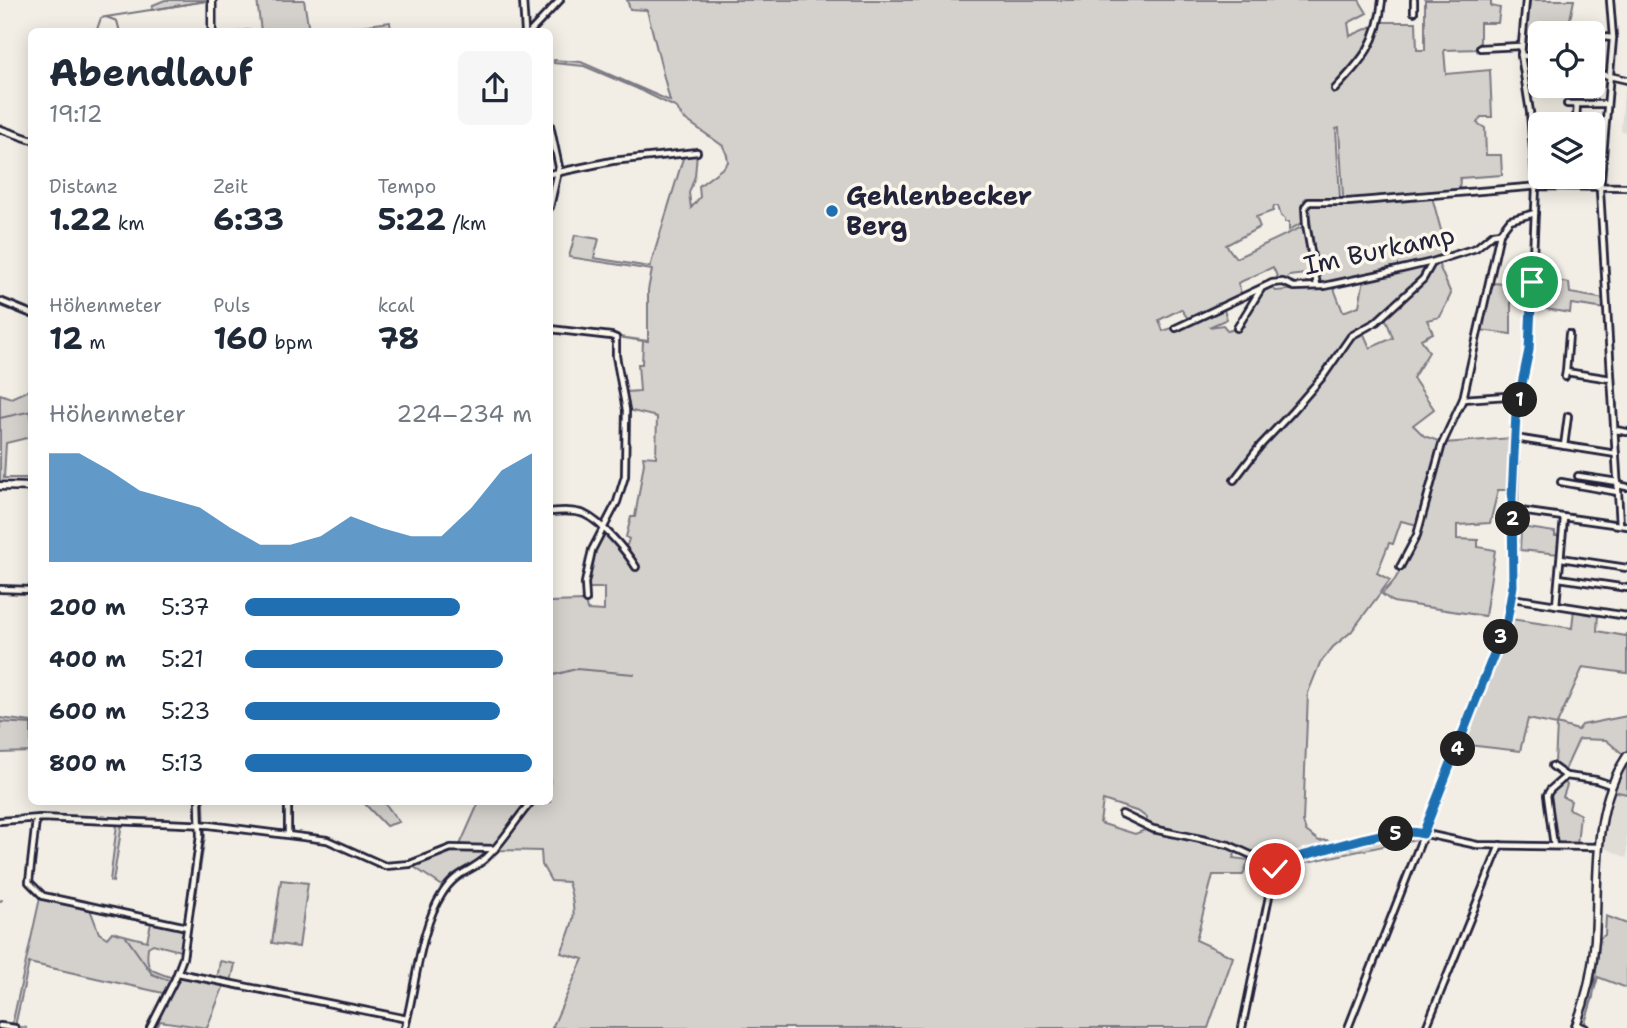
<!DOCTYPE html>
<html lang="de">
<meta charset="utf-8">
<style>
:root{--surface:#fff;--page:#f6f6f7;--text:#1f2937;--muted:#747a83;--accent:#1f6fb2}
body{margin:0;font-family:"Shantell Sans",sans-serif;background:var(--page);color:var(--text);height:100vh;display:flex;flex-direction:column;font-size:26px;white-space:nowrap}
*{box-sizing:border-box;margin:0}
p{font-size:23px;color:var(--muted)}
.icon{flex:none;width:38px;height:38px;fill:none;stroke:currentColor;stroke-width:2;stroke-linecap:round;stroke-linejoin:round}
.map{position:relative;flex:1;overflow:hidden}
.details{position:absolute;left:28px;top:28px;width:525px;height:777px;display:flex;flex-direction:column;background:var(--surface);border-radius:10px;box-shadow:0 4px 18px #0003}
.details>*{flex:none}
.buttons{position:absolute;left:1528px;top:21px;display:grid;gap:14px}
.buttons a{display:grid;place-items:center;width:77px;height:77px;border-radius:10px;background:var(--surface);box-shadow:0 4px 18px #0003;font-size:35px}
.pin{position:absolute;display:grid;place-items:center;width:60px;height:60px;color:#fff;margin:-30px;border:4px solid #fff;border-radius:50%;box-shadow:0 2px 7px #0007}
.km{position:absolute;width:35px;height:35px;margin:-18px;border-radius:50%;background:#222;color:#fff;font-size:19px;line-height:35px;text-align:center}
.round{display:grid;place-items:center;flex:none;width:74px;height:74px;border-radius:10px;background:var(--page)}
.head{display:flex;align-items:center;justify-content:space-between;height:119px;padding:0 21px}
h1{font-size:38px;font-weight:700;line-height:52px}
.metrics{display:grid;grid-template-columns:repeat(3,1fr);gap:10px;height:119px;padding:7px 21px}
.metrics div{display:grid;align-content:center}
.metrics b{font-size:30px;font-weight:700}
.metrics small{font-size:19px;font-weight:400}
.metrics p{font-size:19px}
.chart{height:196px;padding:14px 21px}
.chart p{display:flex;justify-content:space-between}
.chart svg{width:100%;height:126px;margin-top:7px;fill:var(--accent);opacity:.7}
ul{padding:0 21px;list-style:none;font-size:23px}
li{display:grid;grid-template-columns:112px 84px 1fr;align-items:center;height:52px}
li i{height:18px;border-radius:9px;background:var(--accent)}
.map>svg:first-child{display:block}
.built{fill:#e0dcd6}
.green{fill:#d4d1cc;stroke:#7b7a84;stroke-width:2;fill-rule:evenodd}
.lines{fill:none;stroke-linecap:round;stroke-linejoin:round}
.stream{stroke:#76747f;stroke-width:2}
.minor-casing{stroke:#22223b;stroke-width:10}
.major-casing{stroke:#22223b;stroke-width:11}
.minor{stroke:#fbf7ec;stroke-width:4.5}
.major{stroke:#fbf7ec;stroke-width:6}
.route-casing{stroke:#fff;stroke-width:14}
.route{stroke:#1f6fb2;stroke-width:9}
.poi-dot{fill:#1f6fb2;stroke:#fbf7ec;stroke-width:2.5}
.labels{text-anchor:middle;stroke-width:7;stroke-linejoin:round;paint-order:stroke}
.poi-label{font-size:26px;font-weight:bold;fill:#22223b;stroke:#fbf7ec;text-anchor:start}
.street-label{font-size:26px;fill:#22223b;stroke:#fbf7ec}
</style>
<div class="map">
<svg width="1627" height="1028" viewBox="0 0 1627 1028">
<rect width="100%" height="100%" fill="#f2eee5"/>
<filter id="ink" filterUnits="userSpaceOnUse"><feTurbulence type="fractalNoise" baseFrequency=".0143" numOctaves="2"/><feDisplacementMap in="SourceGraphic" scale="14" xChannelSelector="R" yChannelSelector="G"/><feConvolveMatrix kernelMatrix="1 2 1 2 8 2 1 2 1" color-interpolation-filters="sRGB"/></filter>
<g filter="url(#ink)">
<g class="built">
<polygon points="1624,92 1627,92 1627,132 1621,131"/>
<polygon points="1613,791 1626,794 1627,858 1603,847 1606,818"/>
</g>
<g class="green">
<polygon points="165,0 205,0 205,1 152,10 153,5"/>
<polygon points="257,0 304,0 309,31 240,31 261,31"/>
<path d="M627,0H1359L1367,13L1348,23L1350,36L1382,22H1416L1417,50H1425V0H1491V6L1500,8L1498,23H1480V49L1444,50L1446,74L1490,70L1492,117H1481L1477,123L1485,128L1486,155H1501L1502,175L1460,178L1459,192L1347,200L1343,196L1339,128L1336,129L1340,199L1306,198L1304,200V222L1289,230V222H1285V219L1281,216L1278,206H1274L1273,211L1256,217L1260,227L1226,245L1236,258L1304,226L1315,283L1307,284L1305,274L1289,276L1286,280L1279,281L1273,267L1238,283L1242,297L1189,320L1181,309L1159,320L1163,331L1172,328L1175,329L1223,307L1227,319L1209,327L1223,325L1228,331L1244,326L1242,320L1262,291L1269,286L1276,291L1333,286L1343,312L1359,306L1364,279L1426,265C1418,290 1381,318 1358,331L1360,334L1363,332L1370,348L1393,338L1385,317L1438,263L1451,294L1440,317L1427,320L1433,333L1421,339L1429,352L1413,378L1434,409L1413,425L1424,436L1441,442L1418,525L1401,521L1393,544L1389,543L1377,573L1390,580L1351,632L1333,647L1320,663L1308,693L1303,822L1306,831L1319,841L1327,840L1333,849L1381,837L1417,833L1418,836L1417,839L1284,867L1279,859L1271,860L1238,847L1233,858L1249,860L1243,875H1213L1196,940L1233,957L1208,1028H552L583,959L561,953C574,922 578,916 568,882L551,881L542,865L541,851L496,850L533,802H550V602L585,601L587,610L604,611V588H586L593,555L603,533L619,547L627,545L629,539L626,537L631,517H635L644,463L643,456L656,457L657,417L628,410L626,392L640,391L638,364H642L643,341L618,337L615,339C623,390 630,441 620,493L617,490C634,445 621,386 615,339L550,327L648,341V290L652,270L569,257L575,235L599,239L594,258L650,267L684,155L697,153L695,176L689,193L691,208L700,197L699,186L724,167L728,162L727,155L723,146L682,117L677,108L636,88L584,66L554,63V60L581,62L670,101L647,10L630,9ZM1103,800L1139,812L1147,818L1145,830L1135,834L1100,823Z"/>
<polygon points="1528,0 1574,0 1568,29 1559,30 1559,33 1540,33 1540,57 1525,54 1523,51"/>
<polygon points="390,22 391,31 321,31"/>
<polygon points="1432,197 1448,256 1424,263 1324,285 1319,283 1308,205 1311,203"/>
<polygon points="1535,278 1569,283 1570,293 1605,299 1606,309 1571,304 1570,313 1534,307"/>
<polygon points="1489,283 1511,284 1511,334 1479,330"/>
<polygon points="31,389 31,437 6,443 4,478 31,478 31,490 0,489 0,394 11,398"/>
<polygon points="1512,438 1510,490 1498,490 1490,523 1457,525 1457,539 1478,540 1478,547 1495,550 1485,616 1393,602 1382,594 1394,581 1416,544 1444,443"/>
<polygon points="1521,527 1555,532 1555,536 1561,536 1559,554 1520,550"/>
<polygon points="1574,609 1598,614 1597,631 1626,636 1627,633 1627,673 1583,667 1557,724 1578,730 1582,725 1627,716 1627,750 1624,755 1606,740 1579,739 1564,772 1555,763 1557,725 1528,719 1520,751 1468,745 1463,743 1511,619 1572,628"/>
<polygon points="0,718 31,722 31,752 0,753"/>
<polygon points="1625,767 1627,768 1627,794 1613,791"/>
<polygon points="1564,780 1567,785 1563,797 1571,801 1569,809 1580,814 1577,845 1557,844 1555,842 1549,796 1550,792"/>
<polygon points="195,802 204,802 205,836 195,903 193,906 187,904 197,830 195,828 122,824 113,882 110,881 117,824 40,821 35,844 35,823 33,820 0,822 0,818 41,816 197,822"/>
<polygon points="363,802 384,802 399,822 386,826"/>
<polygon points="479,802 530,802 495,848 459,847"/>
<path d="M454,849L493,850C476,864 459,870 444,887L411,865Z"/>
<polygon points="281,880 308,883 299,947 272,943"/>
<path d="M40,893L106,909L105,912L90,909L99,933L107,938L112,932L147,941L151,923L120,917L127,913L190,929L188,953L153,944L148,947C145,972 151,970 173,978L177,968L183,970L182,976L224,985L207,1028L160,1021L157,1028H147L163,993L29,963L15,1026L27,1028H0V1024L12,1025L40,898L38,894Z"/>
<polygon points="1606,916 1627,924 1627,988 1598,977 1584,1026 1593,997 1600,938 1605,935"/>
<polygon points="220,961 235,964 231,982 217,980"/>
</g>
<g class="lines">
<g class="stream">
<polyline points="106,17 207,1"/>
<polyline points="96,32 101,18 106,17 117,21 120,32"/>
<polyline points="237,32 247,30 257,32"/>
<polyline points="367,32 389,29"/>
<polyline points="0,418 32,411"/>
<polyline points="550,676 576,669 634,674"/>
<polyline points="0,722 32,724"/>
<polyline points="0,901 2,900"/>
<polyline points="126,937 152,974 168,980"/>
</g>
<g class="minor-casing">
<g id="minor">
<polyline points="523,0 525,32"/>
<polyline points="1414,0 1414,12"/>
<polyline points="1610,0 1613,38 1600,191 1620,525"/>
<polyline points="530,32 560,0"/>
<polyline points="1592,36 1613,38"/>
<polyline points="1480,48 1520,46"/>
<polyline points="1521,55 1540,59"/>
<polyline points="1592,72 1627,80"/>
<path d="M1335,89C1363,59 1378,43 1382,0"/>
<polyline points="1567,104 1607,104"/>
<polyline points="1576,120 1577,104"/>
<polyline points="550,125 559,167 550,207"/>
<polyline points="0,129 32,140"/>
<polyline points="1592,155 1603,155"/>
<polyline points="550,174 612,161 697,152"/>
<polyline points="1317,285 1306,224 1305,207 1309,202 1348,202 1541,186 1627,187"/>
<polyline points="0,301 32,314"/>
<polyline points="1176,328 1272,283 1283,282 1294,287 1324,286 1376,275 1432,262 1476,248 1493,234 1500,233"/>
<polyline points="1237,328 1261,289"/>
<polyline points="550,329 611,336 616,338 616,356 626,410 625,476 617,502 592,550 585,583 586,600"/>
<polyline points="1566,372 1569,334"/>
<polyline points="1565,377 1566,372 1611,379"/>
<polyline points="1463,399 1521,395"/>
<polyline points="1615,430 1627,432"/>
<polyline points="1515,438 1616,454"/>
<polyline points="1564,446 1568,416"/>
<polyline points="1578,476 1618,482"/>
<polyline points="1234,480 1260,446 1292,412 1324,375 1351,336 1376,322 1423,279 1432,263"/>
<polyline points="1561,482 1618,492"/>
<polyline points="1618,485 1627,487"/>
<polyline points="1513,510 1627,526"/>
<path d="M550,512C561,511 573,510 584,514C602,522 626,551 636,567"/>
<polyline points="1561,558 1627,568"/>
<polyline points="1400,567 1417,535 1442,444 1463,399 1500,233 1510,220 1535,213"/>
<polyline points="1559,578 1627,588"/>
<polyline points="0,589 32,590"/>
<polyline points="1512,598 1627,616"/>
<polyline points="1556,605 1564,518"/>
<polyline points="1552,766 1566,776 1596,780 1611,785"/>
<polyline points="1122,814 1153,829 1229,845 1262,860 1282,861 1381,835 1417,832 1477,845 1599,847"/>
<polyline points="36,820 29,882 43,896 187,927"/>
<polyline points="0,821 40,818 209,825 327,840 385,866 410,864 451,848 495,849"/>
<polyline points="288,834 288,802"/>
<polyline points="1554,846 1547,795 1550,790 1566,776"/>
<polyline points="178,973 407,1019 405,1028"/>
<path d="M407,1019C416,982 421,926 442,894C457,870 470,873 487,857C504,841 516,819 531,802"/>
<polyline points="1576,1025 1585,1028"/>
<polyline points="0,1026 15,1028"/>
<polyline points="150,1028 175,979 183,958 200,836 199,802"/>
<polyline points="1242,1028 1276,862"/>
<polyline points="1348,1028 1507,621 1512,598 1515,438 1516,413 1529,350 1536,187 1530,112 1521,55 1526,0"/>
<polyline points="1426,1028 1500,845"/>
</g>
</g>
<g class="major-casing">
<g id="major">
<polyline points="212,0 212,32"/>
<polyline points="0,486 32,487"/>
<path d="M1575,1028C1586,1000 1593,969 1595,939C1599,877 1591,810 1627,756"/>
</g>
</g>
<use href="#minor" class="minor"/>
<use href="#major" class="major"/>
</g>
</g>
<g class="lines" filter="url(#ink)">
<g class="route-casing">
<path id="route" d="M1275,869L1276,862C1315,856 1387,824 1423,834L1507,621L1513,586L1512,498L1516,413L1529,350L1532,282"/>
</g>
<use href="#route" class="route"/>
</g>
<circle class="poi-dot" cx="832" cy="211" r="7"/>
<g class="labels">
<g class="poi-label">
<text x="846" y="205">Gehlenbecker<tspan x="846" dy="30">Berg</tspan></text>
</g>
<g class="street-label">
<text transform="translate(1379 250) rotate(-12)" y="9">Im Burkamp</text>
</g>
</g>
</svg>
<div class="buttons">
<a><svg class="icon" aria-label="locate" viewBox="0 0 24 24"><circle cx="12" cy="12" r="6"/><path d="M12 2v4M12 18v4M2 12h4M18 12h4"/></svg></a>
<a><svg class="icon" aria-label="layers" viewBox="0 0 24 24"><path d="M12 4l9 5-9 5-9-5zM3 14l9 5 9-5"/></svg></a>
</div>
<div class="pin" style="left:1532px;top:282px;background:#1e9e55"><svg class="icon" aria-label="arrive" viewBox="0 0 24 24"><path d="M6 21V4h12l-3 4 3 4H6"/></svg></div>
<div class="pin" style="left:1275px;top:869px;background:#d93025"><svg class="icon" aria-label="check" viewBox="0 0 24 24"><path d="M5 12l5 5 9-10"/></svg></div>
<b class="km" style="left:1520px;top:400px">1</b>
<b class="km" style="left:1513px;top:519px">2</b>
<b class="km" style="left:1501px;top:637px">3</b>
<b class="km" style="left:1458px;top:749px">4</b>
<b class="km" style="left:1396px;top:834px">5</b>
<section class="details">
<div class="head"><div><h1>Abendlauf</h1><p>19:12</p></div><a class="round"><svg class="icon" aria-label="share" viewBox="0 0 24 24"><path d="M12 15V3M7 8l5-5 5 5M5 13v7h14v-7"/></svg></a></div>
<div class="metrics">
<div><p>Distanz</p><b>1.22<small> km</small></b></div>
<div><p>Zeit</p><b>6:33</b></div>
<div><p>Tempo</p><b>5:22<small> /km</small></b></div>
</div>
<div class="metrics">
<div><p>Höhenmeter</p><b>12<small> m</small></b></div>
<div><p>Puls</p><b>160<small> bpm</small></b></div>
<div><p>kcal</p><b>78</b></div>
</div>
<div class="chart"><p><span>Höhenmeter</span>224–234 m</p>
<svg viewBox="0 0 160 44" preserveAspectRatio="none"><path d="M0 44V6L10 6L20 12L30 19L40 22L50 25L60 32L70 38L80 38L90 35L100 28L110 32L120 35L130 35L140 25L150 12L160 6V44z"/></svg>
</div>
<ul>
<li><b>200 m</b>5:37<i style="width:75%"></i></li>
<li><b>400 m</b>5:21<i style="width:90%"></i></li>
<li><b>600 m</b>5:23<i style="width:89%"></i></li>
<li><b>800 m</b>5:13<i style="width:100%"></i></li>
</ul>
</section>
</div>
